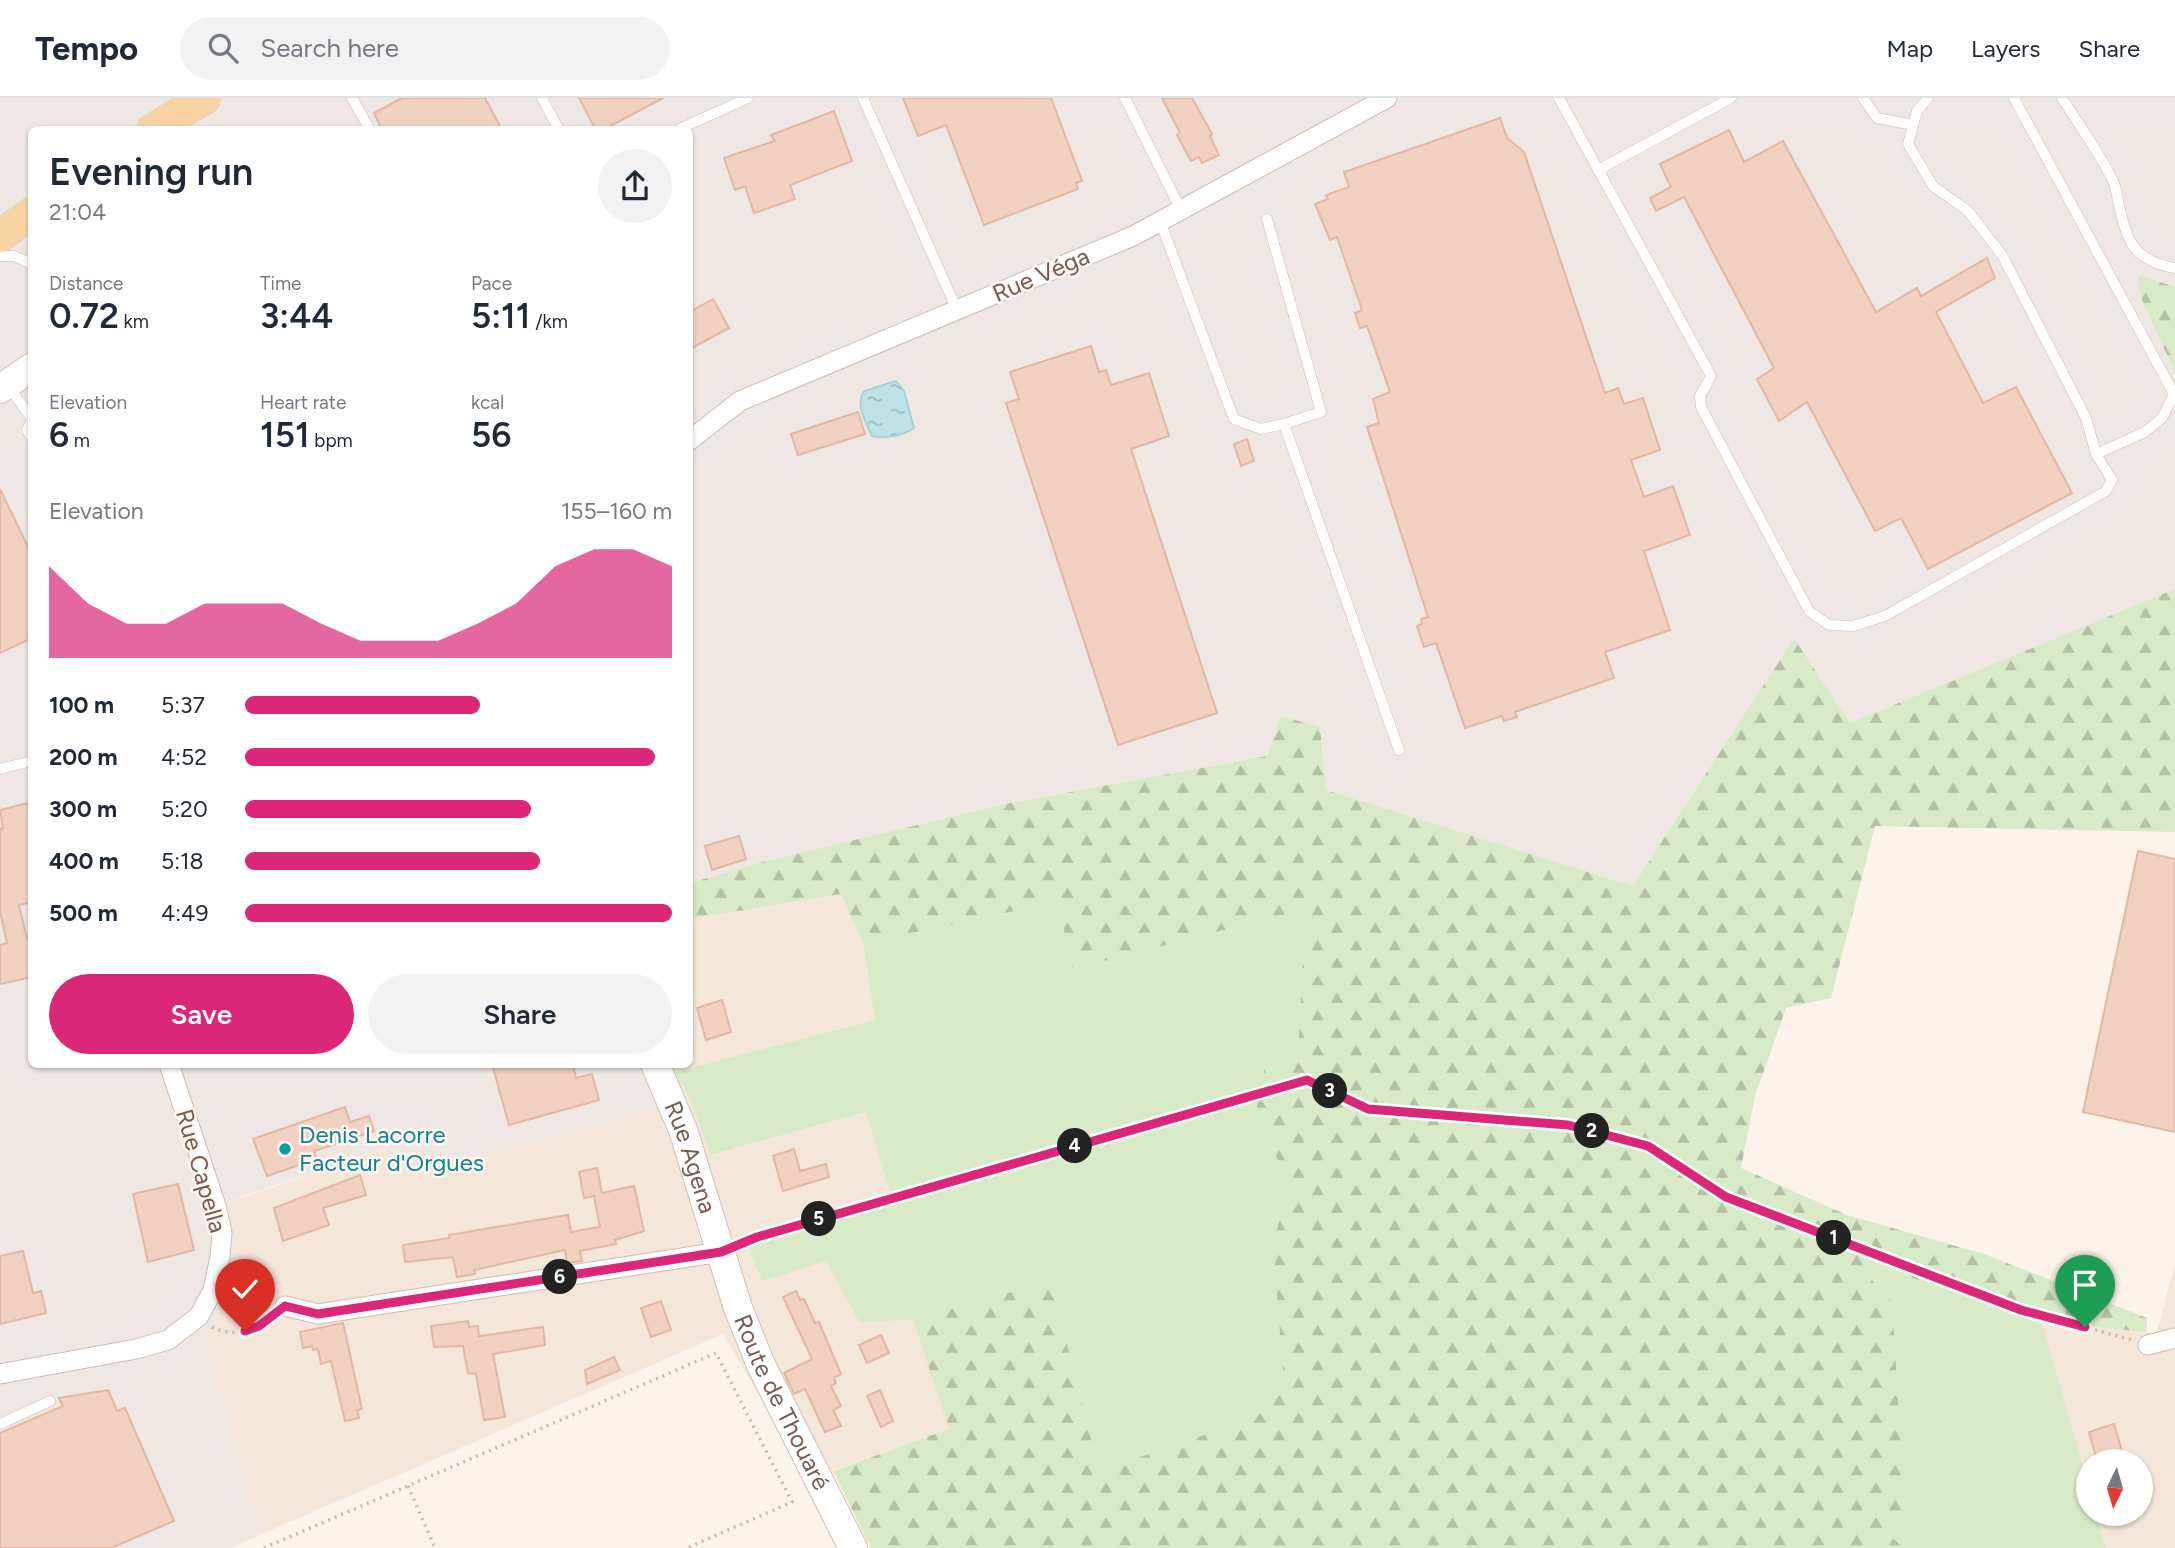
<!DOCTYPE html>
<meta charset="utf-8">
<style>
:root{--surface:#fff;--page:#f2f2f3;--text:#1f2937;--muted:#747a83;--line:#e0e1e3;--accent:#db2777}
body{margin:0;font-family:Figtree,sans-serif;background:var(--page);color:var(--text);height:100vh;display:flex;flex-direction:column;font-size:26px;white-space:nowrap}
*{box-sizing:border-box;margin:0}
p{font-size:23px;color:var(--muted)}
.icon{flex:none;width:38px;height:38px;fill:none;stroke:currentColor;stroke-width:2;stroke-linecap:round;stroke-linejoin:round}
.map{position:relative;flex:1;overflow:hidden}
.drawer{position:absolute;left:28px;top:28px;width:665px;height:942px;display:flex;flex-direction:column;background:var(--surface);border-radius:10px;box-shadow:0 2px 5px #0004}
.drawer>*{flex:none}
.needle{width:46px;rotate:185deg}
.buttons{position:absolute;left:2076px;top:1351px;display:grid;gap:14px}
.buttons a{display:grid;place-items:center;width:77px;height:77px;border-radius:50%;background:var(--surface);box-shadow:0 2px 5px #0004;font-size:35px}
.pin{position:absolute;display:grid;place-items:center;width:60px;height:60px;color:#fff;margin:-72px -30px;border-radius:50% 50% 50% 0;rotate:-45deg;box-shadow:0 0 7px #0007}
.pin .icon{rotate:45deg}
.km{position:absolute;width:35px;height:35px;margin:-18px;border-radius:50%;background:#222;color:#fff;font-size:19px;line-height:35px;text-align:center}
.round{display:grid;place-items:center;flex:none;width:74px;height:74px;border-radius:37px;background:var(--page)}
.headline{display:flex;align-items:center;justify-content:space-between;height:119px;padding:0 21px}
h1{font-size:38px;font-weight:600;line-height:52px}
.metrics{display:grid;grid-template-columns:repeat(3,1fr);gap:10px;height:119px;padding:7px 21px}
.metrics div{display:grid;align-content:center}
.metrics b{font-size:35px;font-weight:600}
.metrics small{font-size:19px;font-weight:400}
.metrics p{font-size:19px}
.chart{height:196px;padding:14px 21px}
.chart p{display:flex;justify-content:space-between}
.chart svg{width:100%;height:126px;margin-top:7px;fill:var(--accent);opacity:.7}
.action{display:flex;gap:14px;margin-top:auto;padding:14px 21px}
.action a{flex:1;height:80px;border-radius:42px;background:var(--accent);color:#fff;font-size:28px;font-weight:600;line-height:80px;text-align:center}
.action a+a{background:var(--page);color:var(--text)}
ul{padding:0 21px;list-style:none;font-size:23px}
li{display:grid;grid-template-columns:112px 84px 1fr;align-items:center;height:52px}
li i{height:18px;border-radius:9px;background:var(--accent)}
header{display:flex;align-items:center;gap:42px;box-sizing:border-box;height:98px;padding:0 35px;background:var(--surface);border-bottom:2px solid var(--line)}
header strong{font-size:33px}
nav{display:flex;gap:38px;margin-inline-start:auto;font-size:24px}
.search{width:490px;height:63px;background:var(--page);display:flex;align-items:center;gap:18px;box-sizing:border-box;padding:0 24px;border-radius:38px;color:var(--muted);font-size:26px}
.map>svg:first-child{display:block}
.residential{fill:#f4e6d8}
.industrial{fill:#eee7e3}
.grass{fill:#d8eac8}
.forest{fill:url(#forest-firs)}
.water{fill:url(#water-ripples);stroke:#a5d3d7;stroke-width:2}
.building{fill:#f1d2c2;stroke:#e3b8a3;stroke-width:2}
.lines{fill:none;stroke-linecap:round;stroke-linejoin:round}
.lane-casing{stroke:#cebcaf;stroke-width:11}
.street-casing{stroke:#cebcaf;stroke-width:21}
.secondary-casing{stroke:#d4bdaf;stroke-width:30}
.primary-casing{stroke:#d9d1cd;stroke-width:33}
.path{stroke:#d6b5a5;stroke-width:3.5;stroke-dasharray:2 5;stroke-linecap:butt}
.lane{stroke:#fff;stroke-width:10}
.street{stroke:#fff;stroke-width:19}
.secondary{stroke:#fff;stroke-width:28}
.primary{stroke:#f8d4a5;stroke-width:32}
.route-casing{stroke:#fff;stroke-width:14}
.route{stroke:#db2777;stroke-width:9}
.culture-dot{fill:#0f9aa8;stroke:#fff8f1;stroke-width:2.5}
.labels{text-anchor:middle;stroke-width:5;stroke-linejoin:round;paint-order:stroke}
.street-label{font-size:24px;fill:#775a4d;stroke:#fff8f1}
.culture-label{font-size:24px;fill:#0d838f;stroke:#fff8f1;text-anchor:start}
</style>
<header>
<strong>Tempo</strong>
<div class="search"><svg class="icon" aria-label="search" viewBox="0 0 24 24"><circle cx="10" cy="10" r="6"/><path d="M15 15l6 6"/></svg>Search here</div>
<nav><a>Map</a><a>Layers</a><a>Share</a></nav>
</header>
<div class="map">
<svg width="2175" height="1450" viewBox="0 0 2175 1450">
<defs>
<pattern id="forest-firs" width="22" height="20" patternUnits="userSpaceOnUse" patternTransform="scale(1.75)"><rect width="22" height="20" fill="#d8eac8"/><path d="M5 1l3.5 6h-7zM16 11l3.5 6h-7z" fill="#b4c1a5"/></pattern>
<pattern id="water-ripples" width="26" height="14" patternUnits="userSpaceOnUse" patternTransform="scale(1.75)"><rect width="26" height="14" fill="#bee2e6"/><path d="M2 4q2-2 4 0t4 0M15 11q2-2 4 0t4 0" fill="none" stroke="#9fbabd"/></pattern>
</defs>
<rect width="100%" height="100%" fill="#fcf4ea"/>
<g class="residential">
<polygon points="841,796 863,845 875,922 674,974 671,966 690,966 690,821"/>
<polygon points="691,1003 712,1057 866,1014 893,1106 749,1148 826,1162 859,1224 913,1222 949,1331 808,1381 723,1236 262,1436 204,1242 220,1210 235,1159 235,1102 384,1051 393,1079"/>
<polygon points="2175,1164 2175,1450 2106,1450 2096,1416 2140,1416 2140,1363 2088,1363 2088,1385 2042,1224 2146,1234 2156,1238"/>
</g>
<polygon class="industrial" points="0,0 2175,0 2175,189 2138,176 2143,205 2175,274 2175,491 1850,625 1794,540 1633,788 1326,692 1320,629 1281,618 1267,658 1010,705 762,764 690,785 690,32 32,32 32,966 671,966 691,1003 393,1079 384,1051 235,1101 235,1159 220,1210 205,1242 262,1436 231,1450 0,1450"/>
<polygon class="grass" points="1057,803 1073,870 1306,810 1704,1108 2042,1224 2088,1385 2088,1416 2096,1416 2106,1450 1407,1450 1099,1373 1051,1184 913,1222 859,1224 826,1163 762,1183 748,1148 893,1106 866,1014 711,1057 691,1003 674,974 875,922 863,845"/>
<g class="forest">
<polygon points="2137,176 2175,189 2175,274 2143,205"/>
<polygon points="2175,491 2175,734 1875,728 1831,900 1786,910 1755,998 1741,1070 1847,1117 1984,1156 2147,1220 2146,1234 2042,1224 1866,1164 1863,1173 1892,1203 1905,1414 1893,1440 1903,1450 871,1450 833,1373 949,1331 913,1222 1051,1183 1099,1373 1257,1319 1284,1286 1273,1146 1289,1087 1256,1014 1265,968 1298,960 1305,811 1073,871 1057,804 863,845 841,796 690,821 690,785 762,764 1010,705 1267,658 1281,618 1320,629 1326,692 1633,788 1794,540 1850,625"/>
</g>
<path class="water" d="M896,283L904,293L914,330C902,338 885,341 872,338C866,324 855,308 864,293Z"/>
<g class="building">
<polygon points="402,0 485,0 502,32 382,32 374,15"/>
<polygon points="579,0 663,0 603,32 596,32"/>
<polygon points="903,0 1051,0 1082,83 1076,85 1078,91 984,127 946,27 918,38"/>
<polygon points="1162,0 1192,0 1212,36 1210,38 1219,57 1202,65 1199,59 1191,63 1177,37 1180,35"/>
<polygon points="834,13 852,63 790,87 795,101 754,115 745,88 735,92 724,60 775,43 771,37"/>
<polygon points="1500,20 1507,40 1524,54 1605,295 1618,290 1624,306 1643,300 1660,352 1631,362 1644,399 1673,388 1690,437 1644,453 1670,532 1605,554 1614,580 1515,614 1517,619 1504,623 1502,618 1465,630 1436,545 1424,549 1417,528 1422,526 1421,521 1428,519 1367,329 1379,325 1373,301 1390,294 1367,228 1360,230 1355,215 1362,212 1337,139 1330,142 1315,106 1328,101 1326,97 1349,89 1344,74"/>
<polygon points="1729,32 1744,64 1783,43 1876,214 1917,190 1921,198 1987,160 1995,180 1936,214 1983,305 2016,289 2072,395 1928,471 1901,420 1875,433 1807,304 1779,323 1757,281 1774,270 1684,99 1656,113 1650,100 1671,89 1660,66"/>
<polygon points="713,201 729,230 690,251 690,214"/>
<polygon points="1091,248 1099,274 1106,272 1111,287 1149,275 1169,338 1131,351 1217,615 1118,647 1006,305 1019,301 1010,274"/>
<polygon points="858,314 865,336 798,357 791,336"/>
<polygon points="1247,341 1254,363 1241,368 1234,346"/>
<polygon points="0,391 32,457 32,540 0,555"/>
<polygon points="32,704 32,804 19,807 27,841 32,840 32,879 0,886 0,847 7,845 0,813 0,731 3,730 0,712"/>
<polygon points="739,738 746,761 712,772 705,748"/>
<polygon points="2138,753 2175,761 2175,1034 2083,1014"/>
<polygon points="722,902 731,934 706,942 697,910"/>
<polygon points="492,966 573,966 576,980 592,976 599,1002 509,1027"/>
<polygon points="345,1009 350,1024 369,1018 374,1033 314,1053 317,1061 267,1078 253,1041"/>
<polygon points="794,1051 800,1073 826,1066 829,1079 783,1093 773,1058"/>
<polygon points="597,1070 602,1095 634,1088 644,1133 615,1142 616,1146 580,1153 582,1163 567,1165 565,1152 474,1172 475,1176 457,1179 453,1159 405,1164 403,1147 450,1140 449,1137 467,1134 568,1117 571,1134 600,1129 594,1098 584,1100 579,1074"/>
<polygon points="360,1077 366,1097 323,1110 329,1127 283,1143 274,1110"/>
<polygon points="178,1086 194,1152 148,1164 133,1096"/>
<polygon points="23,1153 33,1195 41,1193 46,1215 0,1226 0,1158"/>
<polygon points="796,1193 800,1202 804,1201 815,1225 819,1224 841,1276 834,1280 836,1285 831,1288 841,1308 833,1312 841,1328 825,1334 805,1291 794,1296 784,1275 812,1261 783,1199"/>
<polygon points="661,1203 671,1232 651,1239 641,1210"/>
<polygon points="468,1223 469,1229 478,1228 479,1238 543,1229 545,1247 493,1256 505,1319 484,1322 476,1276 468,1275 463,1248 434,1249 431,1228"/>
<polygon points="343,1225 362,1311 357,1312 359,1320 345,1323 331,1263 321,1266 318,1251 313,1252 312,1248 303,1250 300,1234"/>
<polygon points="881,1237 889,1255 867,1265 859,1247"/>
<polygon points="614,1259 620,1272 587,1286 585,1272"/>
<polygon points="108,1292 117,1313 125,1310 174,1423 111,1450 0,1450 0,1335 63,1308 59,1300"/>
<polygon points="880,1292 893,1323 881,1329 867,1298"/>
<polygon points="2114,1326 2125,1363 2097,1363 2089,1334"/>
</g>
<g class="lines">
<g class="lane-casing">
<g id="lane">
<polyline points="352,0 370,32"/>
<polyline points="542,0 559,32"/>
<polyline points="863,0 957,212"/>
<polyline points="1125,0 1181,112"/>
<polyline points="1559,0 1711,278 1700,298 1701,309 1809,513 1829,527 1853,528 1885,518 2106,393 2112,382 2096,356 2086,320 2002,157 1968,113 1933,88 1908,46 1917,13 1928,0"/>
<polyline points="1863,0 1877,20 1913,27"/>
<polyline points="2014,0 2174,296 2162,320 2145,334 2096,356"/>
<path d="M2062,0C2078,26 2100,55 2113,83C2116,89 2117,97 2118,103C2127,142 2132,163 2175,170"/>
<polyline points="677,32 748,0"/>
<polyline points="1598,72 1731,0"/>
<polyline points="1267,121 1321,314 1284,326"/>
<polyline points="1160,123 1234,321 1261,331 1284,326 1399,652"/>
<polyline points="0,158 14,158 32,166"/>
<polyline points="9,289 32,321"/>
<polyline points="32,322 27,332 32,341"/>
<polyline points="0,671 32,663"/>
<polyline points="0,1326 50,1303"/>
</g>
</g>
<g class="street-casing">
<g id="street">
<polyline points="690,342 740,303 1133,138 1387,0"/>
<polyline points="285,1208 318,1216 721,1154"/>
<polyline points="2148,1247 2175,1240"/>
<polyline points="0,1276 136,1251 168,1242 199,1218 213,1192 220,1159 222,1134 216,1108 169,966"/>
</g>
</g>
<g class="secondary-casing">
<g id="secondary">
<polyline points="0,291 32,269"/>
<path id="s1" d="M655,966L683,1032L738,1210L761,1267L853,1450"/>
</g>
</g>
<g class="primary-casing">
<g id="primary">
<polyline points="152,32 205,0"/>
<polyline points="0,138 32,115"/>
</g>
</g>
<g class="path">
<polyline points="739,1146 757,1139 1307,982 1368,1011 1568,1027 1648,1048 1726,1099 2022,1212 2132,1242"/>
<path d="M212,1229C234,1240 255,1232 273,1219"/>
<polyline points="408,1388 435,1450"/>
<polyline points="264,1450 716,1255 792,1404 687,1450"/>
</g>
<use href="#lane" class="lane"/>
<use href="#street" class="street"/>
<use href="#secondary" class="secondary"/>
<use href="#primary" class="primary"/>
</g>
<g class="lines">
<g class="route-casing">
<polyline id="route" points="245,1233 259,1228 285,1208 318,1216 721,1154 757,1139 1307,982 1368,1011 1568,1027 1648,1048 1726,1099 2021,1212 2085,1229"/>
</g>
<use href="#route" class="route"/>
</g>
<circle class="culture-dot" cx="285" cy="1051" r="7"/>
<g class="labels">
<g class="street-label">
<text transform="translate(1041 177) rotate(-23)" y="8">Rue Véga</text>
<text dy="8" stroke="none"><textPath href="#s1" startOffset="100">Rue Agena</textPath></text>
<text transform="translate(201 1073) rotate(74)" y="8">Rue Capella</text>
<text dy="8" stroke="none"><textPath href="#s1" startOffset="362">Route de Thouaré</textPath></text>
</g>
<g class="culture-label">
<text x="299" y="1045">Denis Lacorre<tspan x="299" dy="28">Facteur d'Orgues</tspan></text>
</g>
</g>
</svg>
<div class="buttons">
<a><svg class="needle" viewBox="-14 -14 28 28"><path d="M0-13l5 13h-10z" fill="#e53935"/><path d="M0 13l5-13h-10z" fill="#747a83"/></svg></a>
</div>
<div class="pin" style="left:2085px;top:1229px;background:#1e9e55"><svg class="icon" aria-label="arrive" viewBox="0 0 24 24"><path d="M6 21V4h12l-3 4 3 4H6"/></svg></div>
<div class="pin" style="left:245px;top:1233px;background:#d93025"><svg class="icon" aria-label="check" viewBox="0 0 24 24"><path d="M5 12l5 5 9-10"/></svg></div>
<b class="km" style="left:1834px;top:1140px">1</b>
<b class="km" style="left:1592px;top:1033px">2</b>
<b class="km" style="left:1330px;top:993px">3</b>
<b class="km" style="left:1075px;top:1048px">4</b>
<b class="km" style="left:819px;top:1121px">5</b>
<b class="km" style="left:560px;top:1179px">6</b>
<section class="drawer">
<div class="headline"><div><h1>Evening run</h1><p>21:04</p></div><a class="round"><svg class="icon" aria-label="share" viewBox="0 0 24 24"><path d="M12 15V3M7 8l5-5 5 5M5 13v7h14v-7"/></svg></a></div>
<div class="metrics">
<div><p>Distance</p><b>0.72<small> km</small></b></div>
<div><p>Time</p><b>3:44</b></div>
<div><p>Pace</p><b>5:11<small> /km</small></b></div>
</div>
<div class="metrics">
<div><p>Elevation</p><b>6<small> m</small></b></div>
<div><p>Heart rate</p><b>151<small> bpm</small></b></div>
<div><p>kcal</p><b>56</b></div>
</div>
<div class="chart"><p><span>Elevation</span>155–160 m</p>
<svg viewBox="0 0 160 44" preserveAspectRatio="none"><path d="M0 44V12L10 25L20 32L30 32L40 25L50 25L60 25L70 32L80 38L90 38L100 38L110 32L120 25L130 12L140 6L150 6L160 12V44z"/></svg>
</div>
<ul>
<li><b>100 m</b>5:37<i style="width:55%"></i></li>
<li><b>200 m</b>4:52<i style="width:96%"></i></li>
<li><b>300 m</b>5:20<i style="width:67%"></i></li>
<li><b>400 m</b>5:18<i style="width:69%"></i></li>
<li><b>500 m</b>4:49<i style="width:100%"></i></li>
</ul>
<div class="action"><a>Save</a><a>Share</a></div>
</section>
</div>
